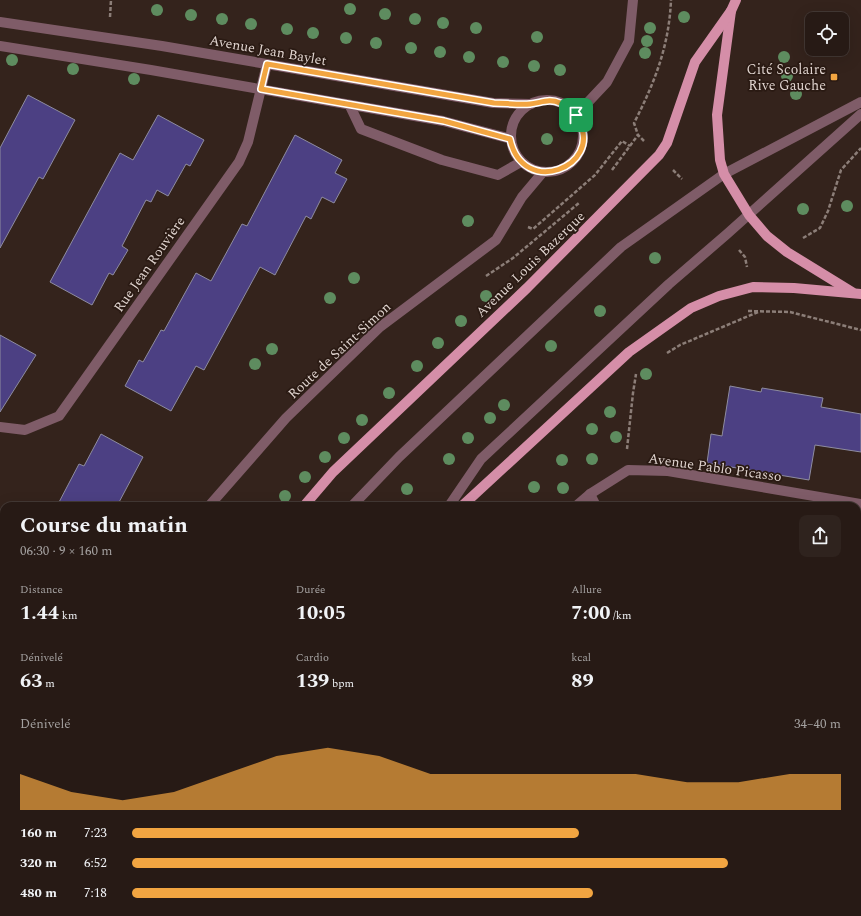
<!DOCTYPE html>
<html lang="fr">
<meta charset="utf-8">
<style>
:root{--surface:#271a15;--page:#2f231e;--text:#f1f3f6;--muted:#a4a1a0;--line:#433834;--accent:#f2a541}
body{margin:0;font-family:Spectral,serif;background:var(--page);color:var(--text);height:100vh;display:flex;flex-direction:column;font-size:15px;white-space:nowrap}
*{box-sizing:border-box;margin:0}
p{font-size:13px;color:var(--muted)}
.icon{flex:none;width:22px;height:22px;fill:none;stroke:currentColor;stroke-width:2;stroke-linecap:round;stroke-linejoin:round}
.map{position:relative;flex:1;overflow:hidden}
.side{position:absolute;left:0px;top:502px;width:861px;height:414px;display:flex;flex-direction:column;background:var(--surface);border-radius:12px 12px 0 0;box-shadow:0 4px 16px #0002,0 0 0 1px var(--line)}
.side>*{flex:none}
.tools{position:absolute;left:805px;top:12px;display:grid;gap:8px}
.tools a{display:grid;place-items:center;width:44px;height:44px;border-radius:8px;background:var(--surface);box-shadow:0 4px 16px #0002,0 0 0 1px var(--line);font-size:20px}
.pin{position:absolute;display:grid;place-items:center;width:34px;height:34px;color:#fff;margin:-17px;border-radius:8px;box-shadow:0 2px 6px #0006}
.round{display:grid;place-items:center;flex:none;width:42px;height:42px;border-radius:8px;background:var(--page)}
.headline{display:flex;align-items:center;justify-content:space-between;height:68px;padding:0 20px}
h1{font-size:22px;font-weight:700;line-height:30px}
.stats{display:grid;grid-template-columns:repeat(3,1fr);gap:6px;height:68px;padding:4px 20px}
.stats div{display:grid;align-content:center}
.stats b{font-size:20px;font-weight:700}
.stats small{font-size:11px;font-weight:400}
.stats p{font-size:11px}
.chart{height:112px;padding:8px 20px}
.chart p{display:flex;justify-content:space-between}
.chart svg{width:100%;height:72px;margin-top:4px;fill:var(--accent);opacity:.7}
ul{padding:0 20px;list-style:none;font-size:13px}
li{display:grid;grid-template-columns:64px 48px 1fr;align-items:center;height:30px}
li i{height:10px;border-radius:5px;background:var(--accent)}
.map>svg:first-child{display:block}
.building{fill:#4c4083;stroke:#8e8ca0}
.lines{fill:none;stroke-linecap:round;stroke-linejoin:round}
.path{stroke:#8c7e78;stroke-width:2.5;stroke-dasharray:4 2;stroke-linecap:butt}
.minor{stroke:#7f5c68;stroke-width:10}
.major{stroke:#d58ea8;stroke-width:10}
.tree{fill:#5e8c5f}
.route-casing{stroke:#fff;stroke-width:8}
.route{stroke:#f2a541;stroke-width:5}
.poi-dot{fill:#f2a541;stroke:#2a1a13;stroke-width:1.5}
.labels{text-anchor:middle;stroke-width:3.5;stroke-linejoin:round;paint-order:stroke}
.street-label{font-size:14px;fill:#dfd3ce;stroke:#2a1a13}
.poi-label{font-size:14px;fill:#dfd3ce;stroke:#2a1a13;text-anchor:end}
</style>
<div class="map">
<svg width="861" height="916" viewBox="0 0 861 916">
<rect width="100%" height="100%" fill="#34231c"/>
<g class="building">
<polygon points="28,95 75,120 43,179 39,177 0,248 0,148"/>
<polygon points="158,115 204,140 190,166 186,164 168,196 157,190 151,202 146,200 122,246 128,250 113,275 109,273 92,305 50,282 120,153 133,160"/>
<polygon points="295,135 342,160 335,173 347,179 334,203 322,197 311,219 306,216 275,275 260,267 204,370 196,366 171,411 125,386 139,360 143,362 161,330 164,331 196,273 211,281 242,224 247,226"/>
<polygon points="0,335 36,355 0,412"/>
<polygon points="730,386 761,392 762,388 823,398 821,407 861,414 861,452 815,445 809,480 707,463 711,434 722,436"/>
<polygon points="101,434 143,457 117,506 57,506 79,464 84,466"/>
</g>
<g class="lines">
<g class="path">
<polyline points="110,17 111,0"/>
<path d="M644,141L638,135L634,123C655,82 669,46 671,0"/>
<polyline points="612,170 638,135"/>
<polyline points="673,170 682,179"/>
<polyline points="528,227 533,229 595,175 622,141 630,146"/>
<polyline points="803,238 820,228 828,211 841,170 861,148"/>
<polyline points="739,250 745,257 747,267"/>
<polyline points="486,276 513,258 579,203"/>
<polyline points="748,311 790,312 861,330"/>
<polyline points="667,353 680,345 758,312"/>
<polyline points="627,449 633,393 636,374"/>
<polyline points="0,852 4,845"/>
<polyline points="432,912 440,916"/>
<polyline points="523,916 525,912"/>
</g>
<g class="minor">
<polyline points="0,22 162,46 493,103 531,104"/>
<polyline points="0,46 151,70 443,121 511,139"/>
<circle cx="547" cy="136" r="36"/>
<polyline points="350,106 361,129 442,160 498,175 521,162"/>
<polyline points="576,115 607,82 629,41 633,0"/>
<polyline points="0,427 25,430 59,416 239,162 248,142 267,64"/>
<polyline points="590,494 596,506"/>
<polyline points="209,506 286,418 380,327 496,240 522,197 543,172"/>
<polyline points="352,506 399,457 621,247 724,174 861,102"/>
<polyline points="449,506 481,459 669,284 727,234 861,114"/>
<polyline points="576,506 590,494 628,470 668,471 861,504"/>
<polyline points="0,821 4,814"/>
<polyline points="715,913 715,916"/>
<polyline points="190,916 192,912"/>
</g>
<g class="major">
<polyline points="736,0 731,11 717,115 720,160 724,174 749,215 767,236 787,252 852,292"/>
<polyline points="304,506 333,472 527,288 659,155 667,143 695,62 731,11"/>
<polyline points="462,506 629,352 691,308 719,296 753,287 794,288 861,294"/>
<polyline points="24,916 26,912"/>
<polyline points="101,916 103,912"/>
</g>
</g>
<g class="tree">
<circle cx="350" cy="9" r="6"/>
<circle cx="157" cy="10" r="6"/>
<circle cx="385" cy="14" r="6"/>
<circle cx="191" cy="15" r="6"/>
<circle cx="684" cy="17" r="6"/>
<circle cx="222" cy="19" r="6"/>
<circle cx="415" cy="19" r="6"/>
<circle cx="443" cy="23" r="6"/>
<circle cx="251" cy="24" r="6"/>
<circle cx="476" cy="28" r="6"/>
<circle cx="650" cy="28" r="6"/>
<circle cx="287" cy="29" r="6"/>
<circle cx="313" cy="33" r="6"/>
<circle cx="537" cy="37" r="6"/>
<circle cx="346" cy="38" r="6"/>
<circle cx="647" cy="41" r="6"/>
<circle cx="376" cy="43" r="6"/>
<circle cx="411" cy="48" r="6"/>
<circle cx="440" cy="52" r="6"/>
<circle cx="645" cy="53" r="6"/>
<circle cx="469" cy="57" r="6"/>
<circle cx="784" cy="57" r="6"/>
<circle cx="12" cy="60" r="6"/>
<circle cx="503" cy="62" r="6"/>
<circle cx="534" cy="66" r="6"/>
<circle cx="73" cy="69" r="6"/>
<circle cx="560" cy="70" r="6"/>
<circle cx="787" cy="76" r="6"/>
<circle cx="134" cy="79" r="6"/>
<circle cx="796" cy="94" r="6"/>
<circle cx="547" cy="139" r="6"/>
<circle cx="847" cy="206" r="6"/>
<circle cx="803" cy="209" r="6"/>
<circle cx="468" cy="221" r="6"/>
<circle cx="655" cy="258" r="6"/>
<circle cx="354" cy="278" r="6"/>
<circle cx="486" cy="296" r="6"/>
<circle cx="330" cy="298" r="6"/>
<circle cx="600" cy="311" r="6"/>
<circle cx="461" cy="321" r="6"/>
<circle cx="438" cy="343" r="6"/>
<circle cx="551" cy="346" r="6"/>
<circle cx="272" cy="349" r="6"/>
<circle cx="255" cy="364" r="6"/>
<circle cx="417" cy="366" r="6"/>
<circle cx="646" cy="374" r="6"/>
<circle cx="389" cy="393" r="6"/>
<circle cx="504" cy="405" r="6"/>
<circle cx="610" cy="412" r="6"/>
<circle cx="490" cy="418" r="6"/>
<circle cx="362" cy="420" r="6"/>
<circle cx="592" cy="429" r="6"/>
<circle cx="616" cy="437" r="6"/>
<circle cx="344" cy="438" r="6"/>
<circle cx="468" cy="438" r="6"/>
<circle cx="325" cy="457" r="6"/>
<circle cx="449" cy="459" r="6"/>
<circle cx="592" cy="459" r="6"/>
<circle cx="562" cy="460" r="6"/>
<circle cx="305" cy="477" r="6"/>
<circle cx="534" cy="487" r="6"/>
<circle cx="563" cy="488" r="6"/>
<circle cx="407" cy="489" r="6"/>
<circle cx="285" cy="496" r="6"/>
</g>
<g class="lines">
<g class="route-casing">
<path id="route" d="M267,64L494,103C505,103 518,105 530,104C541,103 549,98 560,103C569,107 575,114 579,122C603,166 523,199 510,139L444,121L261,89Z"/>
</g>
<use href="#route" class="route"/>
</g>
<rect class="poi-dot" x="830" y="73" width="8" height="8" rx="2"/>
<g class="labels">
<g class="street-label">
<text transform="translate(268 50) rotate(10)" y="5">Avenue Jean Baylet</text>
<text transform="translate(149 264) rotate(-55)" y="5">Rue Jean Rouvière</text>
<text transform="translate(530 264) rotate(-44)" y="5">Avenue Louis Bazerque</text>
<text transform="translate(339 350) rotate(-43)" y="5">Route de Saint-Simon</text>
<text transform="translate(715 467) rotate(8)" y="5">Avenue Pablo Picasso</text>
</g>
<g class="poi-label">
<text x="826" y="74">Cité Scolaire<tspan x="826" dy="16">Rive Gauche</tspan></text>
</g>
</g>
</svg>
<div class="tools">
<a><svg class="icon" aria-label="locate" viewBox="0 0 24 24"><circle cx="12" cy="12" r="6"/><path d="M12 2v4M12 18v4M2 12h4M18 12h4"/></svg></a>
</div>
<div class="pin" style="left:576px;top:115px;background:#1e9e55"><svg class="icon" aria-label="arrive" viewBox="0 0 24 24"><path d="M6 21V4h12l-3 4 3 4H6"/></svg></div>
<section class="side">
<div class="headline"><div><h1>Course du matin</h1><p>06:30 · 9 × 160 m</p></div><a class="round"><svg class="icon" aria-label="share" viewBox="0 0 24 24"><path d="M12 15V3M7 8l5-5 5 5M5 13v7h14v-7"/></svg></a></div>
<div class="stats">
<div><p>Distance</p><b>1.44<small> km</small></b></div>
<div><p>Durée</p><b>10:05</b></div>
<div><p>Allure</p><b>7:00<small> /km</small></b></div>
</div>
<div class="stats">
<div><p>Dénivelé</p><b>63<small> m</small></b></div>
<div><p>Cardio</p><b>139<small> bpm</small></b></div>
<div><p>kcal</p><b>89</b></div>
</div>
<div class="chart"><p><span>Dénivelé</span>34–40 m</p>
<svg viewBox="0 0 160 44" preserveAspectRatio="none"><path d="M0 44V22L10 33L20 38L30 33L40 22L50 11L60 6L70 11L80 22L90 22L100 22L110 22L120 22L130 27L140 27L150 22L160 22V44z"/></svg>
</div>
<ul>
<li><b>160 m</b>7:23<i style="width:63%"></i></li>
<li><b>320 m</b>6:52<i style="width:84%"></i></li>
<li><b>480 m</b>7:18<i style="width:65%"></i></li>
</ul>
</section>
</div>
